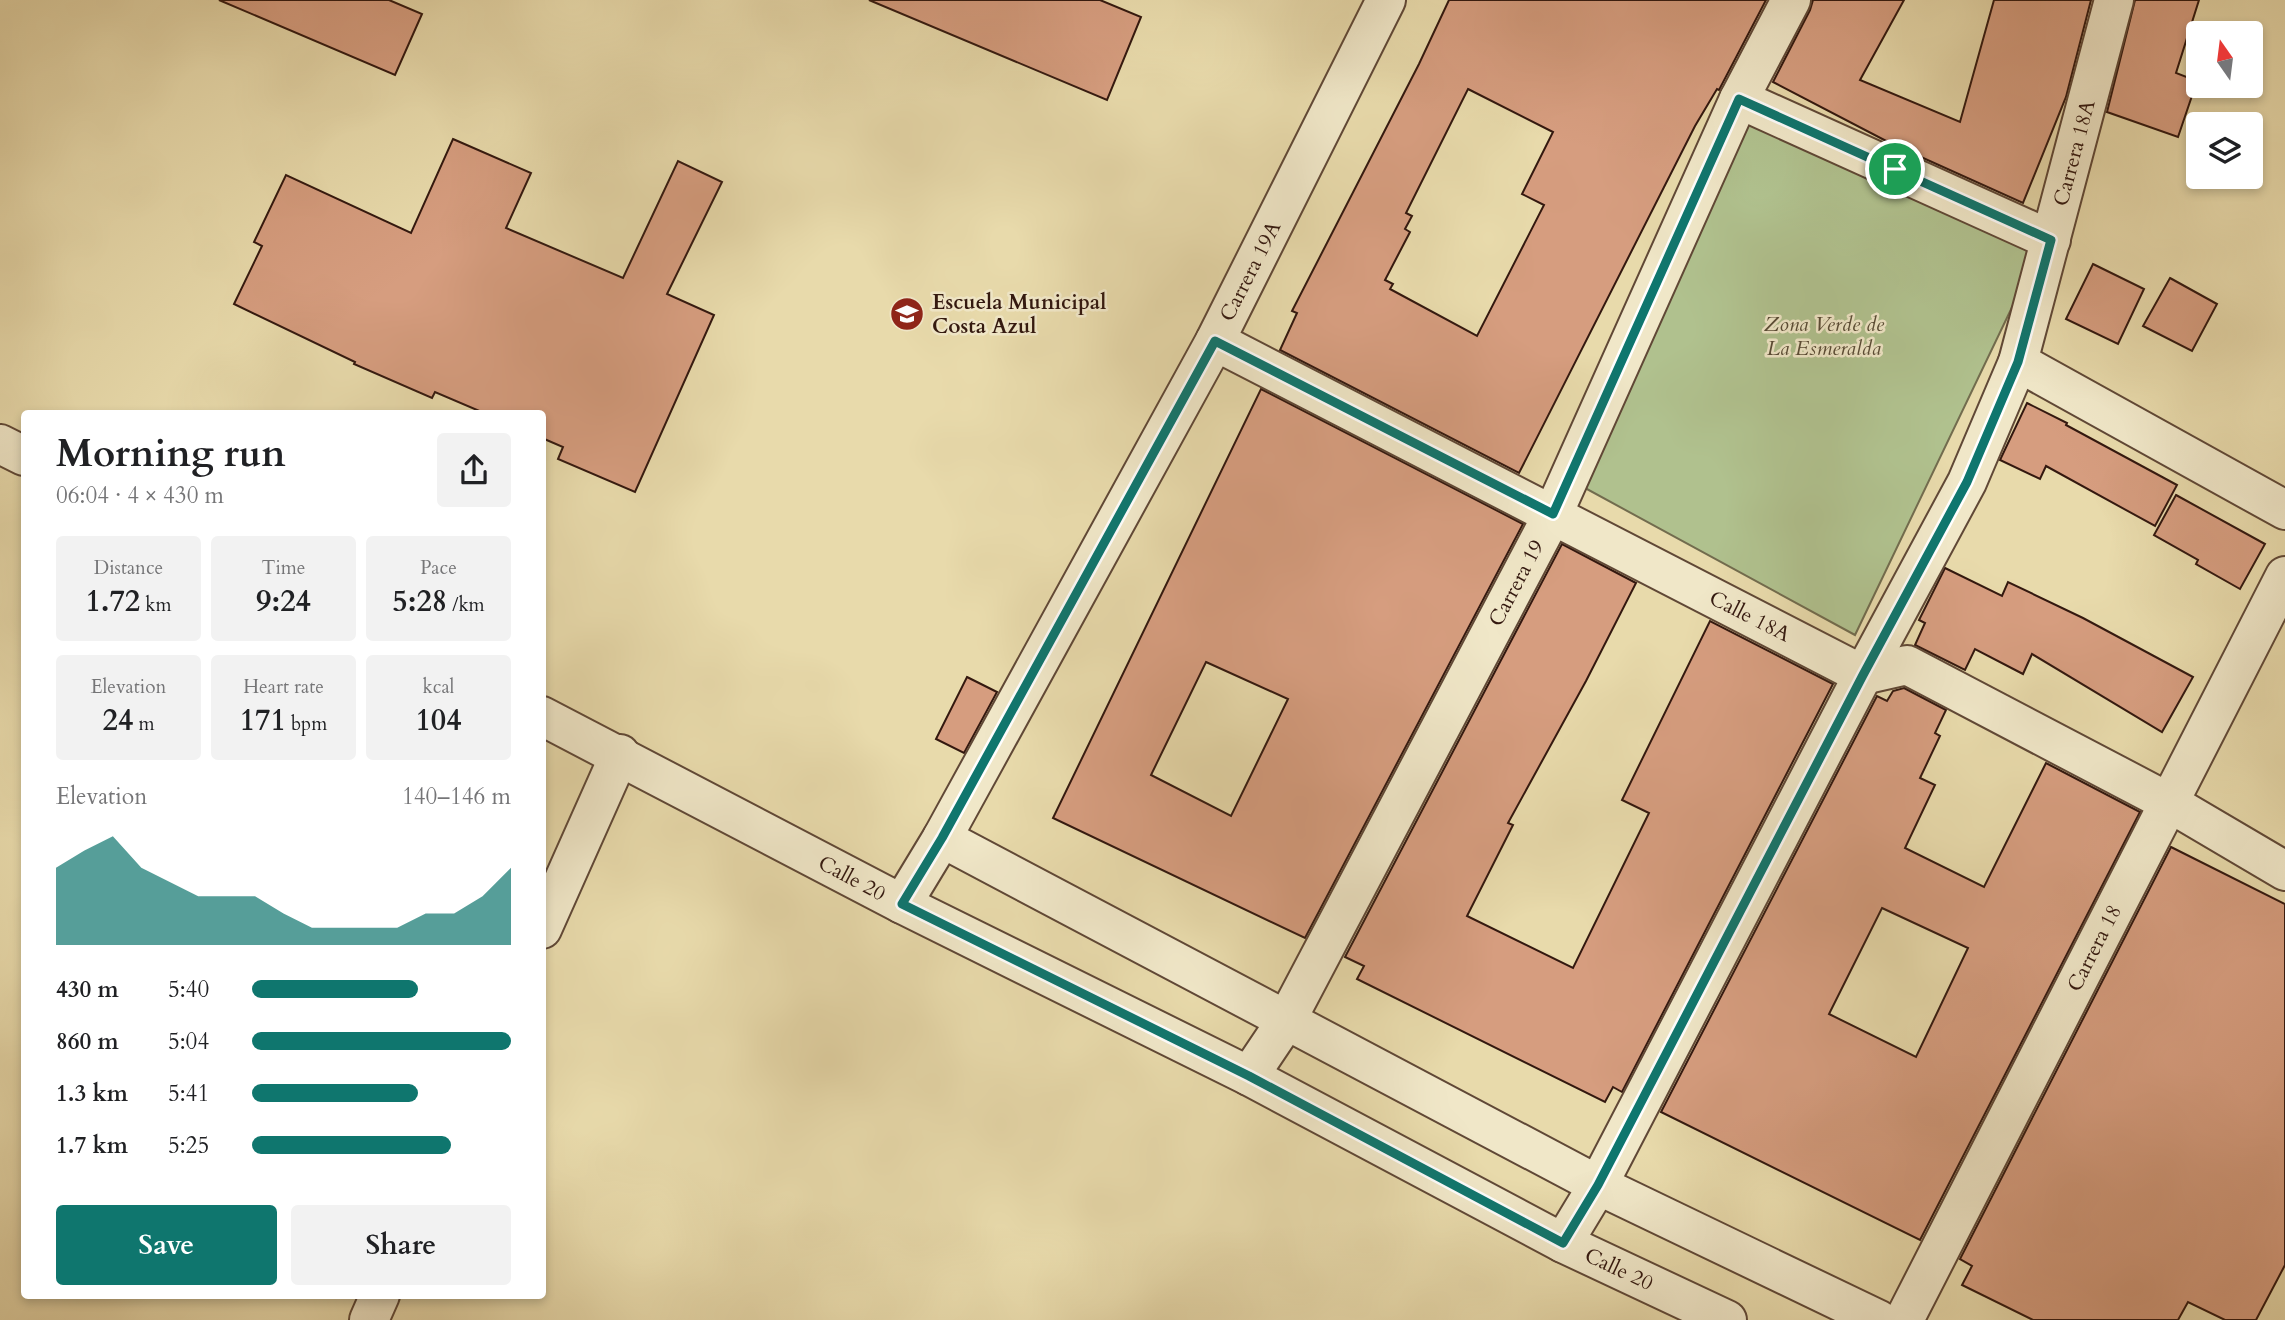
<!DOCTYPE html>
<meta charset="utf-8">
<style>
:root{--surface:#fff;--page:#f2f2f2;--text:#202124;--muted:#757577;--accent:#0f766e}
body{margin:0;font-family:Cardo,serif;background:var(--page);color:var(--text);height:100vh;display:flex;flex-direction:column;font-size:26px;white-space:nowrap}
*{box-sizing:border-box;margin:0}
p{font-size:23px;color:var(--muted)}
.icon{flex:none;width:38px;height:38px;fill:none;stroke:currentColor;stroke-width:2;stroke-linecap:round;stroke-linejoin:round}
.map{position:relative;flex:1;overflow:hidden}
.sheet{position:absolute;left:21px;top:410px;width:525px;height:889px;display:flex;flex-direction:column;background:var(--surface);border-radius:7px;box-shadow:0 4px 10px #0003}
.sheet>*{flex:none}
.needle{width:46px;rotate:346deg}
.fabs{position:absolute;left:2186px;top:21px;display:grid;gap:14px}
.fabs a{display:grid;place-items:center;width:77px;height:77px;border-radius:7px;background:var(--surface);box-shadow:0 4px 10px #0003;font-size:35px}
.pin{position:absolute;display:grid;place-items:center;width:60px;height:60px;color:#fff;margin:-30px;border:4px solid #fff;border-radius:50%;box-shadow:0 2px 7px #0007}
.round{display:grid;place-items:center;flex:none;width:74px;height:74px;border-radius:7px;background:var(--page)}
.summary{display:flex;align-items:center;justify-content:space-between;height:119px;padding:0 35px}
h1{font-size:38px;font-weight:700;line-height:52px}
.stats{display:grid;grid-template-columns:repeat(3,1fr);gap:10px;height:119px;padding:7px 35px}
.stats div{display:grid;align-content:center;border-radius:7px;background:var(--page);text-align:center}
.stats b{font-size:30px;font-weight:700}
.stats small{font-size:19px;font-weight:400}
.stats p{font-size:19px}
.chart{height:196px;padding:14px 35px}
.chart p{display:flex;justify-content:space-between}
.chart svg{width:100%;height:126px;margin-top:7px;fill:var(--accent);opacity:.7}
.primary-button{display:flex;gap:14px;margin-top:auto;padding:14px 35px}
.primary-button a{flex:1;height:80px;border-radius:7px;background:var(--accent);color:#fff;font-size:28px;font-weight:700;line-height:80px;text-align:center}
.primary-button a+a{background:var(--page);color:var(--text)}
ul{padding:0 35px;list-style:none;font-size:23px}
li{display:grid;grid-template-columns:112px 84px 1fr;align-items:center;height:52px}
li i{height:18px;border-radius:9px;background:var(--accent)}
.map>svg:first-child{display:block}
.green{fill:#b0c18e;stroke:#726c4e;stroke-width:2}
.building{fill:#d69d7f;stroke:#33180f;stroke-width:2;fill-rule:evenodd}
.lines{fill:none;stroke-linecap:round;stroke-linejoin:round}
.minor-casing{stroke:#604836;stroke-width:42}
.minor{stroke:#f0e7c8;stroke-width:38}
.route-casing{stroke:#fff;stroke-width:14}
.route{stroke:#0f766e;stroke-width:9}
.labels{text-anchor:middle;stroke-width:5;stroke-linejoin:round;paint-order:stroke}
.street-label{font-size:21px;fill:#33180f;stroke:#f0e7c8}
.poi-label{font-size:21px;font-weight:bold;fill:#33180f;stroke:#f0e7c8;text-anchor:start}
.park-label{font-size:21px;font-style:italic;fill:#584b35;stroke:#f0e7c8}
</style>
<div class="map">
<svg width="2285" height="1320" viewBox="0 0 2285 1320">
<rect width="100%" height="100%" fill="#e8daab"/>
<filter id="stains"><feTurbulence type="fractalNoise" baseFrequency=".00286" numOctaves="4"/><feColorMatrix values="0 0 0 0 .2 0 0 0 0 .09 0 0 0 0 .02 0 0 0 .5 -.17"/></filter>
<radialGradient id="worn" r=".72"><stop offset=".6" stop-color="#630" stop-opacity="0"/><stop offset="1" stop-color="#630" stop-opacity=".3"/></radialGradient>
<polygon class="green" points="1752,117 2038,253 1855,635 1585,488"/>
<g class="building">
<polygon points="219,0 389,0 422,14 395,75"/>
<polygon points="869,0 1100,0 1141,17 1107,100"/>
<path d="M1449,0H1766L1719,90L1717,89L1695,126L1519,473L1280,350L1297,313L1292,311L1419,64ZM1468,89L1553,132L1522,194L1544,205L1477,336L1390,289L1393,284L1385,280L1410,232L1405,229L1412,216L1406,213Z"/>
<polygon points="1813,0 1904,0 1860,80 1960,122 1994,0 2091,0 2066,97 2023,203 1892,144 1773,82 1810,10"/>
<polygon points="2135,0 2199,0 2176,73 2197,81 2178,137 2107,112"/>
<polygon points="453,139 531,173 506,228 623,278 678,161 722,182 667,294 714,315 635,492 558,459 563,447 542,438 542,413 484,413 435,392 432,398 354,364 355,362 234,304 262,246 254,242 286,175 411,233"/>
<polygon points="2093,264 2144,289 2118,344 2066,319"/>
<polygon points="2170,278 2217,304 2192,351 2143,326"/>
<path d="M1261,389L1523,524L1305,938L1053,818ZM1206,662L1288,699L1231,816L1151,775Z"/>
<polygon points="2027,403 2067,423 2066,425 2177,485 2155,526 2046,466 2040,479 2000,460"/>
<polygon points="2176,495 2265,544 2240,589 2196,564 2198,560 2154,535"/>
<polygon points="1562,544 1636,583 1586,681 1508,823 1513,825 1467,916 1573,968 1649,813 1622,800 1710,621 1833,684 1622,1092 1613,1087 1605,1102 1357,979 1364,966 1345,957"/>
<polygon points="1945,568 2002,596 2008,582 2083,618 2193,677 2162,732 2032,654 2023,674 1975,649 1965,670 1915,645 1925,623 1919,620"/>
<polygon points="967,677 997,692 964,753 936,739"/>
<path d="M1904,688L1946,710L1935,733L1940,736L1920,778L1935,785L1905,848L1984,887L2046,763L2140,812L1920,1240L1661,1112L1877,696L1887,701L1893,691ZM1882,908L1968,948L1916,1057L1829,1014Z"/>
<polygon points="2171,847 2285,904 2285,1265 2256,1320 2225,1320 2188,1302 2178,1320 2033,1320 1962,1285 1972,1266 1960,1259"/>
</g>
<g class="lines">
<g class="minor-casing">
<g id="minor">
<polyline points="1739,99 2051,240"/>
<polyline points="1215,341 1863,675 1907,665 2168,802 2285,871"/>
<polyline points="2018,362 2285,510"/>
<polyline points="0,444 24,456"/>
<polyline points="542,716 902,904 1249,1076 1563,1243 1727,1320"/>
<polyline points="942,838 1598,1185 1879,1320"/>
<polyline points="902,904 942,838 1215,341 1386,0"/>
<polyline points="542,929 620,754"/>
<polyline points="1249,1076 1286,1021 1553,514 1739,99 1791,0"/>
<polyline points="1563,1243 1598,1185 1863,675 1967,482 2018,362 2114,0"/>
<polyline points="369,1320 380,1295"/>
<polyline points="1904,1320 2285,576"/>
</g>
</g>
<use href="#minor" class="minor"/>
</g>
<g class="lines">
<g class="route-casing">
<polygon id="route" points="1739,99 2051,240 2018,362 1967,482 1863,675 1598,1185 1563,1243 1249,1076 902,904 942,838 1215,341 1553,514"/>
</g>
<use href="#route" class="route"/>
</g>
<defs>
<g id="school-disc" transform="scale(1.75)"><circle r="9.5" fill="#8f2418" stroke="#f0e7c8"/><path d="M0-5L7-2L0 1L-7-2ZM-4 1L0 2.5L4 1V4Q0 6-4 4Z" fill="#fff"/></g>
</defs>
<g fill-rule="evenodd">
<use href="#school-disc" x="907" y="314"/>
</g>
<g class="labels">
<g class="street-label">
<text transform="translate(2074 153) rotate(-75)" y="7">Carrera 18A</text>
<text transform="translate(1250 271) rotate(-63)" y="7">Carrera 19A</text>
<text transform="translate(1516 583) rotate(-62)" y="7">Carrera 19</text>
<text transform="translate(1750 616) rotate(27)" y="7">Calle 18A</text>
<text transform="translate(852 878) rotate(28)" y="7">Calle 20</text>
<text transform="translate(2094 948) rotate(-63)" y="7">Carrera 18</text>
<text transform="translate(1619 1269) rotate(25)" y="7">Calle 20</text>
</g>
<g class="poi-label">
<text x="932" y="309">Escuela Municipal<tspan x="932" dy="24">Costa Azul</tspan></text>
</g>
<g class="park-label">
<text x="1824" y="331">Zona Verde de<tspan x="1824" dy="24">La Esmeralda</tspan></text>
</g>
</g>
<rect width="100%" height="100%" filter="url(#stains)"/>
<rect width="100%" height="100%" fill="url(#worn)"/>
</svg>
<div class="fabs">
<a><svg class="needle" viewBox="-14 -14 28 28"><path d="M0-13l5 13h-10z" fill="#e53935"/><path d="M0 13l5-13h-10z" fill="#757577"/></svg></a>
<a><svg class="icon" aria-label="layers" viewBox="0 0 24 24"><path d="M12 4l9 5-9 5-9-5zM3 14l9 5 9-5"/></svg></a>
</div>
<div class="pin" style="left:1895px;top:169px;background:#1e9e55"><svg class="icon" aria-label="arrive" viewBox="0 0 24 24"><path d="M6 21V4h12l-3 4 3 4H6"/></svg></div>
<section class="sheet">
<div class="summary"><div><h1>Morning run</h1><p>06:04 · 4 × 430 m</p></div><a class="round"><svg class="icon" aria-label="share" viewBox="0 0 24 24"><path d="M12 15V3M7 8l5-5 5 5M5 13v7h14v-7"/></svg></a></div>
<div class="stats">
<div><p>Distance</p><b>1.72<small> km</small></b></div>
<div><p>Time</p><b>9:24</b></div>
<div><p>Pace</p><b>5:28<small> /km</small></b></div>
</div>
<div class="stats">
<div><p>Elevation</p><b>24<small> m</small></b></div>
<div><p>Heart rate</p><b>171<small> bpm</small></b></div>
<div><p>kcal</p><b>104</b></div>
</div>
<div class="chart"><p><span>Elevation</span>140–146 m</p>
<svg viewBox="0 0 160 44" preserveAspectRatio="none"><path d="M0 44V17L10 11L20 6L30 17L40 22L50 27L60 27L70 27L80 33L90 38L100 38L110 38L120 38L130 33L140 33L150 27L160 17V44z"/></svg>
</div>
<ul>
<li><b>430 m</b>5:40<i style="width:64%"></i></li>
<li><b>860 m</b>5:04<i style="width:100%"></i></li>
<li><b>1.3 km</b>5:41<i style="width:64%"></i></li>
<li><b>1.7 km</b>5:25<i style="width:77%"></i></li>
</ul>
<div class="primary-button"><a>Save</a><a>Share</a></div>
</section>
</div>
